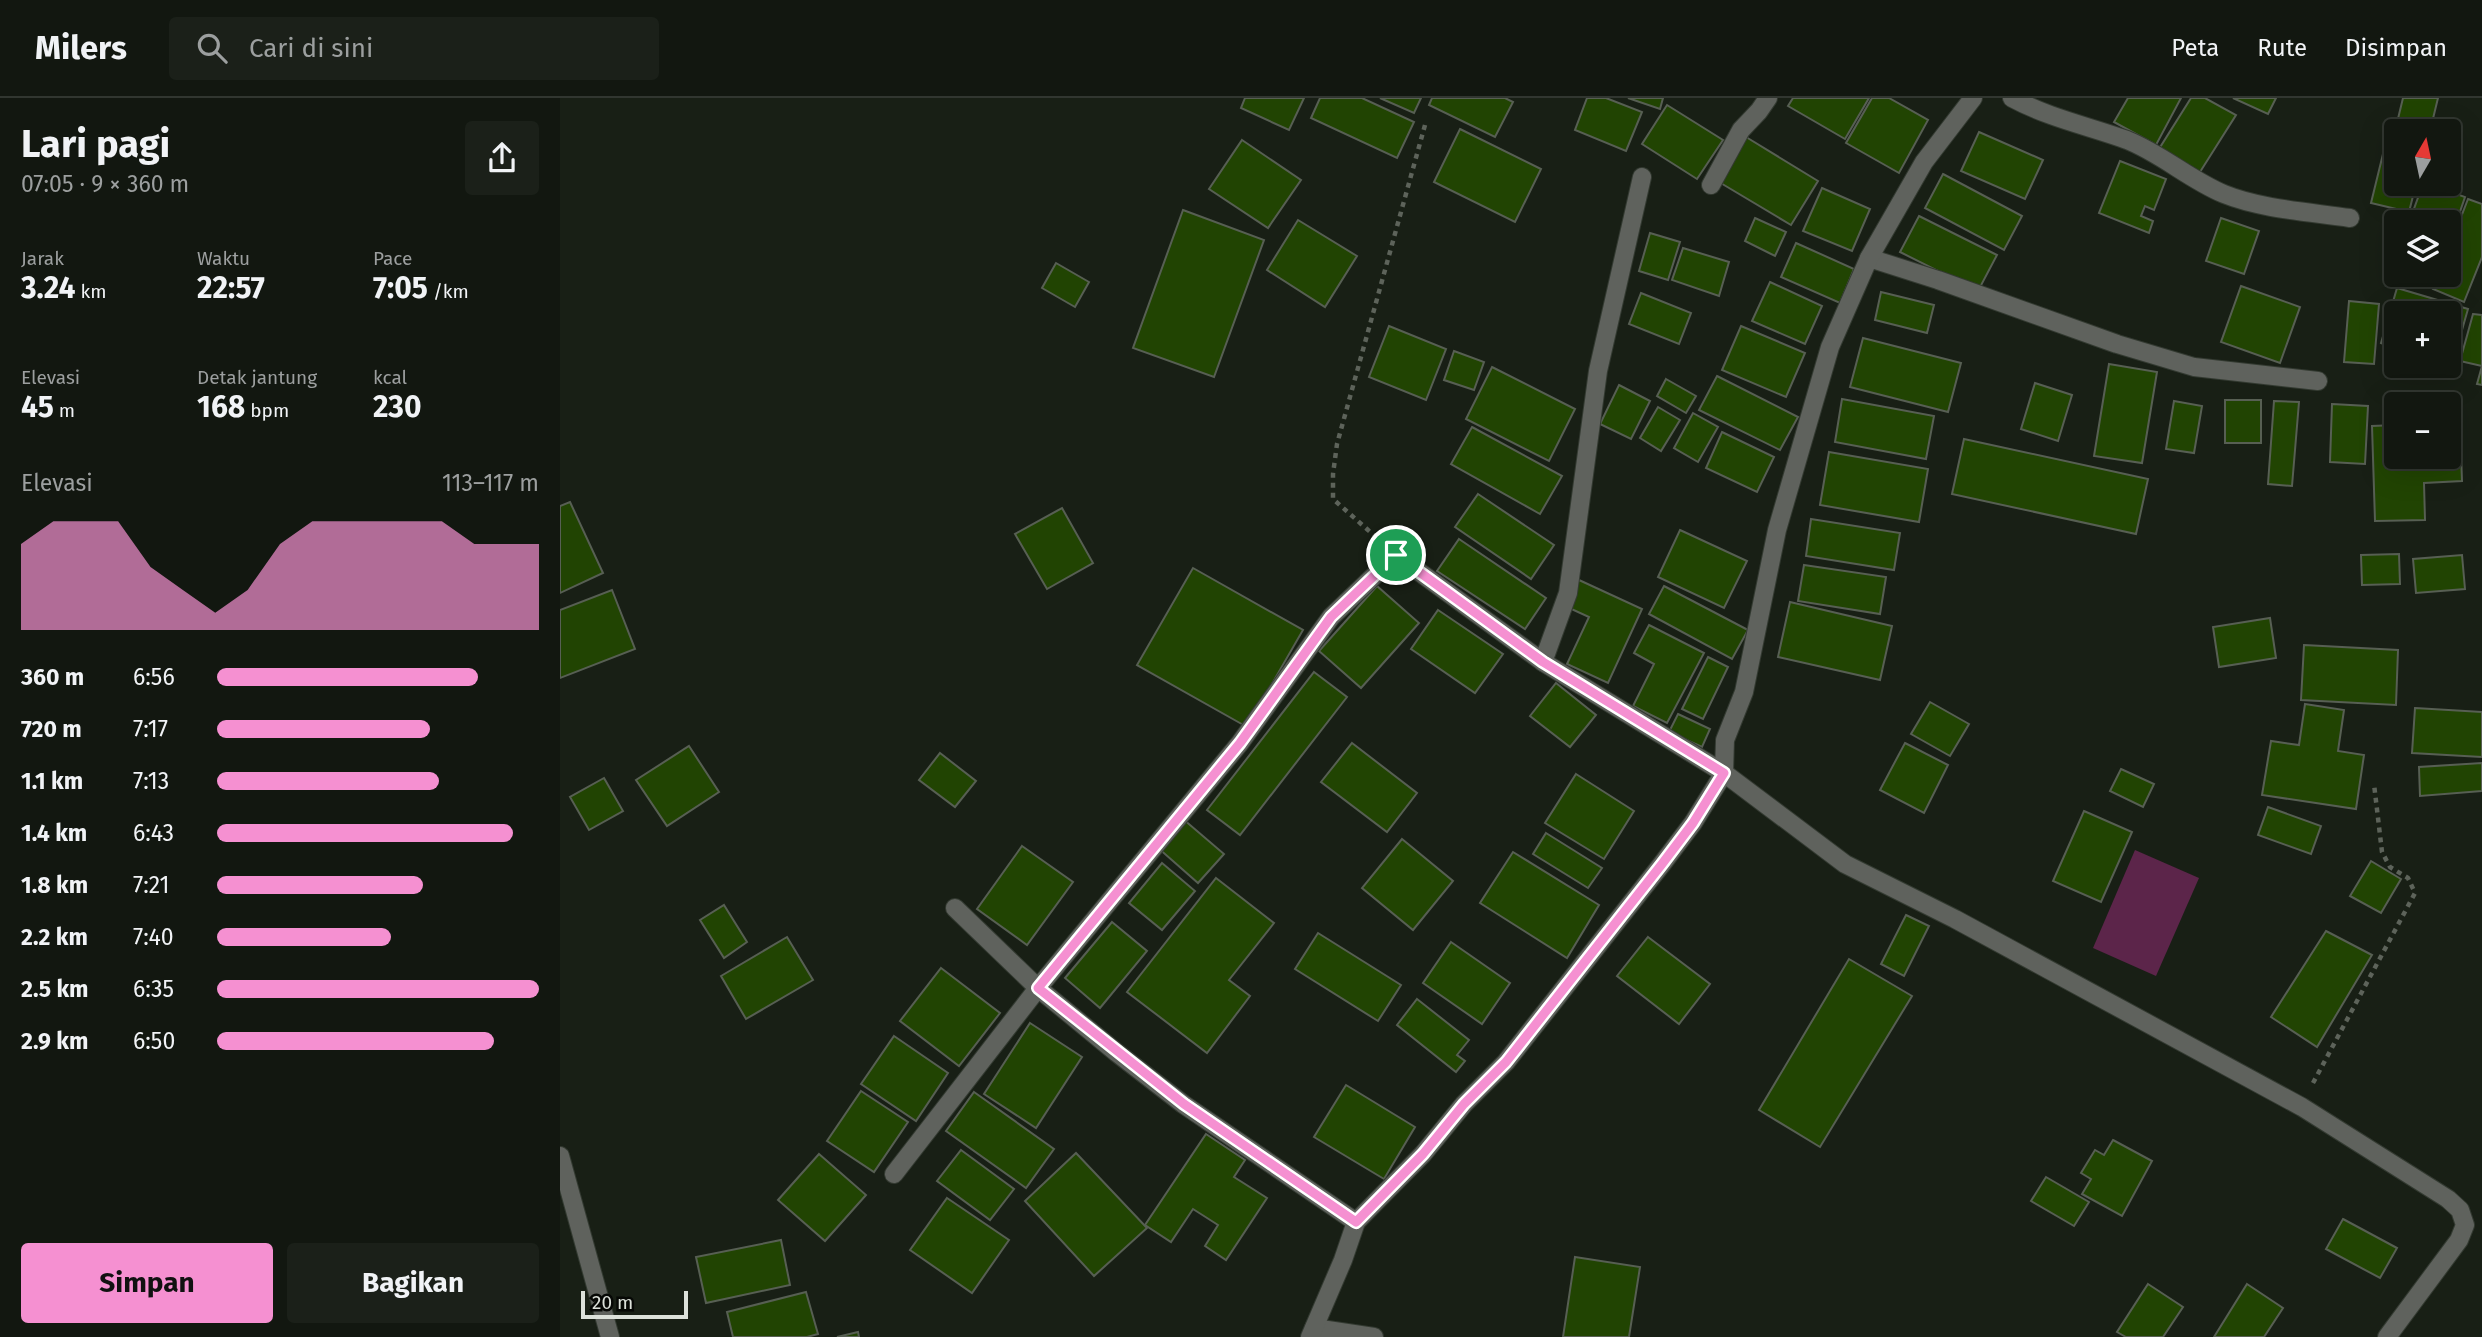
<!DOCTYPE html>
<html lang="id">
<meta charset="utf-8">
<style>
:root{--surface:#121710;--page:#1b2019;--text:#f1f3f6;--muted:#9c9f9f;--line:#313630;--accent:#f590d1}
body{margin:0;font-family:"Fira Sans",sans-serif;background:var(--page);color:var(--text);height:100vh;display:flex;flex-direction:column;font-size:26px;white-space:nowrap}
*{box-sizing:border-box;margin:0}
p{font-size:23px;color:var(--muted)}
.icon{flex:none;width:38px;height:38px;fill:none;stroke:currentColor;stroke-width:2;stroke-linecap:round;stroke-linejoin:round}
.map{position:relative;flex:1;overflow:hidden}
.drawer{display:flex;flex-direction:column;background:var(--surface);width:560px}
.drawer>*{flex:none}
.needle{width:46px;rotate:9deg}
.buttons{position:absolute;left:1824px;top:21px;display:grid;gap:14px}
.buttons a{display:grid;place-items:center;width:77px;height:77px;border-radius:7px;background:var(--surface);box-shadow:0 7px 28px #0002,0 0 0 2px var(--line);font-size:35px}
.scale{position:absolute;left:21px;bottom:18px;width:107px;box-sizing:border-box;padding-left:7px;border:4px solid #dce1da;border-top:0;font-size:19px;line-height:24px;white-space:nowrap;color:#dce1da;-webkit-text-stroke:5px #060805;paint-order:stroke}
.pin{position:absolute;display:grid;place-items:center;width:60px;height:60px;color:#fff;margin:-30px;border:4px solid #fff;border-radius:50%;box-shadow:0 2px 7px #0007}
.round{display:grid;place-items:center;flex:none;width:74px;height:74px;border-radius:7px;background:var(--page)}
.headline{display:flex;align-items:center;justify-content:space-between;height:119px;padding:0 21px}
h1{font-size:38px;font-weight:700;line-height:52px}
.stats{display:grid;grid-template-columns:repeat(3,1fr);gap:10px;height:119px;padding:7px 21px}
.stats div{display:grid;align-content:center}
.stats b{font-size:30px;font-weight:700}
.stats small{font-size:19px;font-weight:400}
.stats p{font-size:19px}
.chart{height:196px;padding:14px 21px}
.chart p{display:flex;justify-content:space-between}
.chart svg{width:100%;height:126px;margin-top:7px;fill:var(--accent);opacity:.7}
.primary-button{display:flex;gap:14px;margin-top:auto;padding:14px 21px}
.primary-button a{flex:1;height:80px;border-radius:7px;background:var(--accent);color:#111;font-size:28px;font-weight:700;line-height:80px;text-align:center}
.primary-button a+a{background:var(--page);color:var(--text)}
ul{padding:0 21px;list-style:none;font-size:23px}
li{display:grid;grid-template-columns:112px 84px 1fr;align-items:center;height:52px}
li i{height:18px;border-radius:9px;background:var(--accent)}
header{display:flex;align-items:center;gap:42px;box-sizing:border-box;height:98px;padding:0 35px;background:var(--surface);border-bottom:2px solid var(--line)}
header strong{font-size:33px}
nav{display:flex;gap:38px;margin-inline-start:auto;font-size:24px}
.search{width:490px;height:63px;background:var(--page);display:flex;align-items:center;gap:18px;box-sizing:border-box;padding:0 24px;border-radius:7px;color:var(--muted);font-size:26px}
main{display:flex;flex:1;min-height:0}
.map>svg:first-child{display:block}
.green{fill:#5c254a}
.building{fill:#214402;stroke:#575f53;stroke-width:2}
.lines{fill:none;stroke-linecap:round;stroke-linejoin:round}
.minor-casing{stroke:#333a31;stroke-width:20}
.path{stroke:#5d635a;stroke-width:4.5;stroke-dasharray:5 5;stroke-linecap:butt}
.minor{stroke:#5f625d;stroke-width:18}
.route-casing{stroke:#fff;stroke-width:14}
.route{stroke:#f590d1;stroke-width:9}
</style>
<header>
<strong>Milers</strong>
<div class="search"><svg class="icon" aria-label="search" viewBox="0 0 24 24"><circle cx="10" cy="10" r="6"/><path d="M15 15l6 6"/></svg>Cari di sini</div>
<nav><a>Peta</a><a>Rute</a><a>Disimpan</a></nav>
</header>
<main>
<section class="drawer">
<div class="headline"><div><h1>Lari pagi</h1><p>07:05 · 9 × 360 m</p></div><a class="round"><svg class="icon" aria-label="share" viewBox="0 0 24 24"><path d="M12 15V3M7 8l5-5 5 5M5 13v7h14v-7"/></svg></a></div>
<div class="stats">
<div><p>Jarak</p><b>3.24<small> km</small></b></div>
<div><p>Waktu</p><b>22:57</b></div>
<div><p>Pace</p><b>7:05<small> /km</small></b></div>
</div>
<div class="stats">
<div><p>Elevasi</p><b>45<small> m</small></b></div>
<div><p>Detak jantung</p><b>168<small> bpm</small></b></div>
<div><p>kcal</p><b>230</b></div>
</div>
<div class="chart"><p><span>Elevasi</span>113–117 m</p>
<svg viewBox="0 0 160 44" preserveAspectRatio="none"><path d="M0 44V14L10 6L20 6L30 6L40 22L50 30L60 38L70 30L80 14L90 6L100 6L110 6L120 6L130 6L140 14L150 14L160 14V44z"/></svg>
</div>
<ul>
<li><b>360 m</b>6:56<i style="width:81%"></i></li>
<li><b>720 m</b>7:17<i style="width:66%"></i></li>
<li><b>1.1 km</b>7:13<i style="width:69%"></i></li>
<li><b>1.4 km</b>6:43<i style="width:92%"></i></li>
<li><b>1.8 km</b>7:21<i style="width:64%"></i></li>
<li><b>2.2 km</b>7:40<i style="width:54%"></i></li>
<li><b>2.5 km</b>6:35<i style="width:100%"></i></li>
<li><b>2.9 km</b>6:50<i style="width:86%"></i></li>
</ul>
<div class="primary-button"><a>Simpan</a><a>Bagikan</a></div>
</section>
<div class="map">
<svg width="1922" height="1239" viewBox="0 0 1922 1239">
<rect width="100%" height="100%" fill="#181f15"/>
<polygon class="green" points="1575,752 1639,780 1596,878 1533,850"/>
<g class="building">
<polygon points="685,0 744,0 729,32 681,10"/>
<polygon points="760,0 802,0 854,24 837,60 751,20"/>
<polygon points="820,0 861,0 854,15"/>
<polygon points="872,0 945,0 953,4 935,39 869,7"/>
<polygon points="1027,0 1046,0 1082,14 1066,53 1015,32"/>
<polygon points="1068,0 1103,0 1100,11"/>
<polygon points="1233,0 1309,0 1285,41 1228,8"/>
<polygon points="1312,0 1329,0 1368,22 1339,75 1286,45"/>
<polygon points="1568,0 1621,0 1596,47 1554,24"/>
<polygon points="1631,0 1645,0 1676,17 1640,74 1599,51"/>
<polygon points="1673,0 1716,0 1708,16"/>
<polygon points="1843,0 1878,0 1870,33 1854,33 1836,29"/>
<polygon points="1107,7 1163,42 1137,81 1082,46"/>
<polygon points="900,31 981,71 955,124 874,84"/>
<polygon points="1419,34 1483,62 1465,101 1401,73"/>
<polygon points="1186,39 1258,83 1231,127 1159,84"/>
<polygon points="682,42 741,82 708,130 649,91"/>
<polygon points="1823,56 1836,59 1836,86 1856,86 1849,114 1811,105"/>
<polygon points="1560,63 1606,81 1594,112 1585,108 1581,118 1593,123 1589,135 1539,115"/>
<polygon points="1383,76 1462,118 1444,152 1365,110"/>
<polygon points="1863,86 1869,86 1905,99 1893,134 1888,132 1888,124 1866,124 1851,119"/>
<polygon points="1262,90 1310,111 1292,153 1243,133"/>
<polygon points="1908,101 1922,106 1922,159 1904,204 1873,191 1879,177 1888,177 1888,153"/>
<polygon points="623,112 704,142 654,279 573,250"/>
<polygon points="1359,118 1437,157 1418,193 1340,154"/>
<polygon points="1195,120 1226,134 1215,158 1185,143"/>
<polygon points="1661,120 1699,133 1684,176 1646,163"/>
<polygon points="738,122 797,158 765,209 707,172"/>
<polygon points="1090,135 1120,144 1108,182 1079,173"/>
<polygon points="1236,145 1294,171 1280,205 1221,179"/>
<polygon points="1123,150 1169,164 1159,198 1112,182"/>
<polygon points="496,165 529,184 515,209 482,190"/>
<polygon points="1210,184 1262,208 1245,246 1192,223"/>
<polygon points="1681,188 1740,209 1720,265 1661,244"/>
<polygon points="1837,190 1908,211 1892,267 1888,266 1888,215 1836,215 1836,250 1821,245"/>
<polygon points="1321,194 1374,207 1367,235 1315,222"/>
<polygon points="1081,195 1131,215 1119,246 1069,226"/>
<polygon points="1789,203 1819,206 1814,266 1784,264"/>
<polygon points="1913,216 1922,217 1922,287 1917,286 1922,268 1900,263"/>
<polygon points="829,228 886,251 866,302 809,279"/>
<polygon points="1181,228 1245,255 1226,299 1162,272"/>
<polygon points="1303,240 1401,265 1388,314 1290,289"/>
<polygon points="894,253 924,264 914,292 884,282"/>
<polygon points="1549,266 1597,274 1582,365 1534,358"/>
<polygon points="932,269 1015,311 989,363 906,321"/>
<polygon points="1157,278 1238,319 1220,352 1139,312"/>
<polygon points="1106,281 1136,298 1126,315 1097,298"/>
<polygon points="1475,285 1512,297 1498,343 1461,331"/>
<polygon points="1059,287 1090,303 1071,341 1040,326"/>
<polygon points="1282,301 1374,318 1366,361 1275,344"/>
<rect x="1665" y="302" width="36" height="43"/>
<polygon points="1614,303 1642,308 1634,355 1606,351"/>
<polygon points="1714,303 1739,304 1732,388 1708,386"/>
<polygon points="1772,306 1808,308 1805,366 1770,364"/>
<polygon points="1098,309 1120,322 1101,353 1080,340"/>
<polygon points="1133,315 1158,329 1138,364 1114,350"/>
<polygon points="1900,325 1902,383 1864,385 1865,422 1815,423 1812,328 1836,327 1836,359 1888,359 1888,326"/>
<polygon points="912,329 1002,378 980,416 891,366"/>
<polygon points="1162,334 1214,359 1197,394 1146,370"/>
<polygon points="1404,341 1588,381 1576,436 1392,396"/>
<polygon points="1269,354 1368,371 1359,424 1260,407"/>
<polygon points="918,396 994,447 971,481 895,429"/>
<polygon points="10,404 43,475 0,495 0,408"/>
<polygon points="502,410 533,465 487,491 455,436"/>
<polygon points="1251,421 1340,435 1334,472 1246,458"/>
<polygon points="1120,432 1187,463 1164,510 1098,479"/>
<polygon points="899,441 986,500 965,531 877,473"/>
<polygon points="1839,456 1840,486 1802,487 1801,457"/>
<polygon points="1902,457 1905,491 1856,495 1853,461"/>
<polygon points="1244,467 1326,479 1320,516 1238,503"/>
<polygon points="633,470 743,532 687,629 577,567"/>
<polygon points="1019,482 1082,511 1048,585 1007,566 1029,519 1007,509"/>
<polygon points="817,488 859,525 801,590 759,553"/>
<polygon points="1104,488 1188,532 1172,561 1089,516"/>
<polygon points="52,492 75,551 0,580 0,512"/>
<polygon points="1230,504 1332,528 1320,582 1218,559"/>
<polygon points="878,512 943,556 915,595 851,551"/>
<polygon points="1710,520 1716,560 1659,569 1653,529"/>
<polygon points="1089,527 1144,555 1107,625 1073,608 1094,566 1074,555"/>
<polygon points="1744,547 1838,552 1836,607 1741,602"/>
<polygon points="1148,559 1168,569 1143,621 1122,611"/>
<polygon points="754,574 787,599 680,737 647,712"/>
<polygon points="996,585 1036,617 1010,649 970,618"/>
<polygon points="1370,604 1409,626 1390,658 1351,636"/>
<polygon points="1745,606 1784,612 1778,653 1804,657 1796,711 1702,697 1711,643 1739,647"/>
<polygon points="1855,610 1922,614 1922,659 1852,655"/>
<polygon points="1118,616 1150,631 1142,649 1109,634"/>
<polygon points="792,645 857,695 827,734 761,684"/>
<polygon points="1345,645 1388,667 1364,715 1320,692"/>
<polygon points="129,648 159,694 107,728 76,682"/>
<polygon points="380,655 416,683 395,709 359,682"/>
<polygon points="1922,665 1922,693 1860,698 1859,669"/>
<polygon points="1561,671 1594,686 1583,709 1550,693"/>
<polygon points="1016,676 1074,713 1044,761 985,725"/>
<polygon points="44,680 63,713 29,732 10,699"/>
<polygon points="1708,709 1761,728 1751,756 1698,737"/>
<polygon points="1524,713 1572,734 1541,804 1493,783"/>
<polygon points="623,721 664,756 638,785 597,749"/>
<polygon points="986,735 1042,770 1028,790 973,756"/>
<polygon points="842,741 893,783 853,832 802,790"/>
<polygon points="462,748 513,784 467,847 417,811"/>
<polygon points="953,754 1039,807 1007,860 920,805"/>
<polygon points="1811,763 1841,781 1821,815 1790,798"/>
<polygon points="602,765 635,793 602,832 569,805"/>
<polygon points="656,780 714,825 669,882 690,898 647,955 567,894"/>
<polygon points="164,807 187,844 164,860 140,822"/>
<polygon points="1346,817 1369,828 1344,878 1321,866"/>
<polygon points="552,824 587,853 540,910 505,880"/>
<polygon points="1766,833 1812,857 1757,949 1711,919"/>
<polygon points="758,835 841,887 818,923 735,871"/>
<polygon points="227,839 253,882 186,921 161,878"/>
<polygon points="1088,839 1150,886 1119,926 1057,878"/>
<polygon points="891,844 950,885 922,926 863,885"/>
<polygon points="1289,861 1352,898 1260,1049 1199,1012"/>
<polygon points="381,870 440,915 399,968 340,923"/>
<polygon points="857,901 909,942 897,957 905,963 896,974 837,927"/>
<polygon points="470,925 522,959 476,1030 424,996"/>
<polygon points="334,938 388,975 356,1023 301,986"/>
<polygon points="786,987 855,1029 824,1081 754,1039"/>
<polygon points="301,993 348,1024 314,1074 267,1043"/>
<polygon points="414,994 494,1051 466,1090 386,1033"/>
<polygon points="646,1036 685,1062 674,1079 707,1100 666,1162 645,1148 658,1127 633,1111 611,1144 585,1127"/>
<polygon points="1553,1042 1592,1063 1562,1118 1522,1096 1531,1081 1521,1075 1535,1052 1544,1057"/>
<polygon points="401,1052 454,1091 430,1122 377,1083"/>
<polygon points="516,1055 587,1130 534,1178 465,1103"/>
<polygon points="259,1056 306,1097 265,1143 218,1102"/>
<polygon points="1486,1079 1529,1104 1514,1128 1471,1103"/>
<polygon points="387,1100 449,1142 412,1195 350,1152"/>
<polygon points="1783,1121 1837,1150 1820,1180 1766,1151"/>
<polygon points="221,1142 230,1187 146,1205 136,1159"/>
<polygon points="1015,1159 1080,1169 1069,1239 1003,1239"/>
<polygon points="1588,1186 1623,1209 1603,1239 1566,1239 1557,1234"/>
<polygon points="1687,1186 1723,1210 1704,1239 1654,1239"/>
<polygon points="246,1194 258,1236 247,1239 173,1239 167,1214"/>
<polygon points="298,1234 299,1239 277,1239"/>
</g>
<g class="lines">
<g class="minor-casing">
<g id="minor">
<path d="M1452,0C1489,20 1528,28 1567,42C1602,56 1630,82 1664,96C1701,111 1750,114 1790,120"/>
<polyline points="1151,87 1181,32 1199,13 1208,0"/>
<polyline points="1309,160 1378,182 1557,246 1634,269 1758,283"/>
<polyline points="983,564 1008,495 1038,273 1082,79"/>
<polyline points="395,810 478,890 557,955 623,1006 796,1124"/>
<polyline points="0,1058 50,1239"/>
<polyline points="334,1076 478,890 680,645 771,519 836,457 983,564 1164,675 1285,766 1395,821 1742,1009 1888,1101 1900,1112 1905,1127 1899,1142 1827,1239"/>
<polyline points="754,1230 814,1239"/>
<polyline points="750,1239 783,1162 796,1124 863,1056 904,1006 946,964 1102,766 1133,725 1164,675 1165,642 1184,594 1217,432 1270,249 1309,160 1364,64 1413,0"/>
</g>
</g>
<g class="path">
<polyline points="817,440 773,401 773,376 777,346 865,27"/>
<polyline points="1753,985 1855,795 1848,780 1830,769 1822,754 1814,686"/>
</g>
<use href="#minor" class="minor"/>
</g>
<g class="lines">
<g class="route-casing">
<polygon id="route" points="836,457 983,564 1164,675 1133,725 1102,766 946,964 904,1006 863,1056 796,1124 624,1006 478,890 680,645 771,519"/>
</g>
<use href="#route" class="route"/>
</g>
</svg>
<div class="buttons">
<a><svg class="needle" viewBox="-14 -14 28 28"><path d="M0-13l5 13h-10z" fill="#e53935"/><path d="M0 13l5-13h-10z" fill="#9c9f9f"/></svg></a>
<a><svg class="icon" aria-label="layers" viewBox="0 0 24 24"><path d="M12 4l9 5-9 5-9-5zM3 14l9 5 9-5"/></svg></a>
<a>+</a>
<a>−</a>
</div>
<div class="scale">20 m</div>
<div class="pin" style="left:836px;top:457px;background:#1e9e55"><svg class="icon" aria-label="arrive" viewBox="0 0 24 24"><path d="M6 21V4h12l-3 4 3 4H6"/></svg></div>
</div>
</main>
